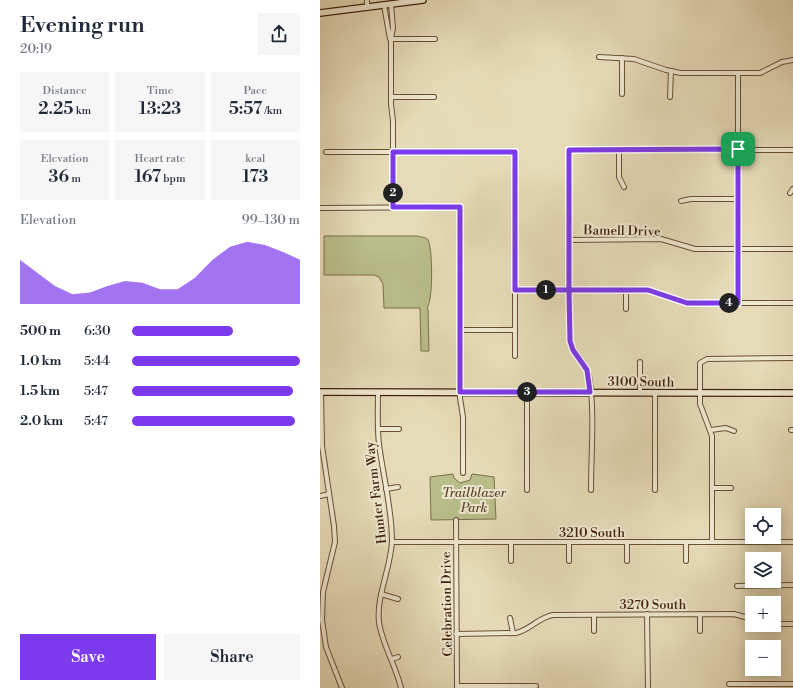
<!DOCTYPE html>
<meta charset="utf-8">
<style>
:root{--surface:#fff;--page:#f6f6f7;--text:#1f2937;--muted:#747a83;--accent:#7c3aed}
body{margin:0;font-family:"Libre Bodoni",serif;background:var(--page);color:var(--text);height:100vh;display:flex;flex-direction:column;font-size:15px;white-space:nowrap}
*{box-sizing:border-box;margin:0}
p{font-size:13px;color:var(--muted)}
.icon{flex:none;width:22px;height:22px;fill:none;stroke:currentColor;stroke-width:2;stroke-linecap:round;stroke-linejoin:round}
.map{position:relative;flex:1;overflow:hidden}
.sheet{display:flex;flex-direction:column;background:var(--surface);width:320px}
.sheet>*{flex:none}
.fabs{position:absolute;left:425px;top:508px;display:grid;gap:8px}
.fabs a{display:grid;place-items:center;width:36px;height:36px;border-radius:0px;background:var(--surface);box-shadow:0 2px 10px #0003;font-size:20px}
.pin{position:absolute;display:grid;place-items:center;width:34px;height:34px;color:#fff;margin:-17px;border-radius:8px;box-shadow:0 2px 6px #0006}
.km{position:absolute;width:20px;height:20px;margin:-10px;border-radius:50%;background:#222;color:#fff;font-size:11px;line-height:20px;text-align:center}
.round{display:grid;place-items:center;flex:none;width:42px;height:42px;border-radius:0px;background:var(--page)}
.summary{display:flex;align-items:center;justify-content:space-between;height:68px;padding:0 20px}
h1{font-size:22px;font-weight:600;line-height:30px}
.stats{display:grid;grid-template-columns:repeat(3,1fr);gap:6px;height:68px;padding:4px 20px}
.stats div{display:grid;align-content:center;border-radius:0px;background:var(--page);text-align:center}
.stats b{font-size:17px;font-weight:600}
.stats small{font-size:11px;font-weight:400}
.stats p{font-size:11px}
.chart{height:112px;padding:8px 20px}
.chart p{display:flex;justify-content:space-between}
.chart svg{width:100%;height:72px;margin-top:4px;fill:var(--accent);opacity:.7}
.primary-button{display:flex;gap:8px;margin-top:auto;padding:8px 20px}
.primary-button a{flex:1;height:46px;border-radius:0px;background:var(--accent);color:#fff;font-size:16px;font-weight:600;line-height:46px;text-align:center}
.primary-button a+a{background:var(--page);color:var(--text)}
ul{padding:0 20px;list-style:none;font-size:13px}
li{display:grid;grid-template-columns:64px 48px 1fr;align-items:center;height:30px}
li i{height:10px;border-radius:5px;background:var(--accent)}
main{display:flex;flex:1;min-height:0}
.map>svg:first-child{display:block}
.green{fill:#b9bf8b;stroke:#7c704a}
.lines{fill:none;stroke-linecap:round;stroke-linejoin:round}
.street-casing{stroke:#6a5036;stroke-width:6}
.secondary-casing{stroke:#40210a;stroke-width:8}
.street{stroke:#efe8d1;stroke-width:4}
.secondary{stroke:#efe8d1;stroke-width:5.5}
.route-casing{stroke:#fff;stroke-width:8}
.route{stroke:#7c3aed;stroke-width:5}
.labels{text-anchor:middle;stroke-width:4;stroke-linejoin:round;paint-order:stroke}
.street-label{font-size:13px;fill:#40210a;stroke:#efe8d1}
.park-label{font-size:13px;font-style:italic;fill:#5e482a;stroke:#efe8d1}
</style>
<main>
<section class="sheet">
<div class="summary"><div><h1>Evening run</h1><p>20:19</p></div><a class="round"><svg class="icon" aria-label="share" viewBox="0 0 24 24"><path d="M12 15V3M7 8l5-5 5 5M5 13v7h14v-7"/></svg></a></div>
<div class="stats">
<div><p>Distance</p><b>2.25<small> km</small></b></div>
<div><p>Time</p><b>13:23</b></div>
<div><p>Pace</p><b>5:57<small> /km</small></b></div>
</div>
<div class="stats">
<div><p>Elevation</p><b>36<small> m</small></b></div>
<div><p>Heart rate</p><b>167<small> bpm</small></b></div>
<div><p>kcal</p><b>173</b></div>
</div>
<div class="chart"><p><span>Elevation</span>99–130 m</p>
<svg viewBox="0 0 160 44" preserveAspectRatio="none"><path d="M0 44V17L10 25L20 33L30 38L40 37L50 33L60 30L70 31L80 35L90 35L100 28L110 17L120 9L130 6L140 8L150 12L160 17V44z"/></svg>
</div>
<ul>
<li><b>500 m</b>6:30<i style="width:60%"></i></li>
<li><b>1.0 km</b>5:44<i style="width:100%"></i></li>
<li><b>1.5 km</b>5:47<i style="width:96%"></i></li>
<li><b>2.0 km</b>5:47<i style="width:97%"></i></li>
</ul>
<div class="primary-button"><a>Save</a><a>Share</a></div>
</section>
<div class="map">
<svg width="473" height="688" viewBox="0 0 473 688">
<rect width="100%" height="100%" fill="#e6dbb8"/>
<filter id="stains"><feTurbulence type="fractalNoise" baseFrequency=".005" numOctaves="4"/><feColorMatrix values="0 0 0 0 .2 0 0 0 0 .09 0 0 0 0 .02 0 0 0 .5 -.17"/></filter>
<radialGradient id="worn" r=".72"><stop offset=".6" stop-color="#630" stop-opacity="0"/><stop offset="1" stop-color="#630" stop-opacity=".3"/></radialGradient>
<g class="green">
<path d="M4,236H97C100,237 107,237 108,240C113,249 113,301 107,308L108,309L109,351H101L100,308H64L63,284L59,277L54,275H4Z"/>
<polygon points="133,474 134,478 140,483 150,480 152,474 174,477 176,519 111,520 110,477"/>
</g>
<g class="lines">
<g class="street-casing">
<g id="street">
<polyline points="47,0 47,8"/>
<polyline points="71,4 73,28 71,39 71,104 73,121 73,207"/>
<polyline points="64,5 70,39"/>
<polyline points="71,39 115,39"/>
<polyline points="279,57 314,59 346,70 361,73 440,73 462,62 473,60"/>
<polyline points="418,73 418,303"/>
<polyline points="302,94 302,58"/>
<polyline points="71,97 114,97"/>
<polyline points="350,97 351,71"/>
<polyline points="299,149 299,177 304,187"/>
<polyline points="6,152 195,152 195,356"/>
<polyline points="470,193 473,189"/>
<polyline points="361,201 371,199 418,199"/>
<polyline points="0,208 140,207 140,398 143,417 143,473"/>
<polyline points="249,240 341,239 375,249 473,249"/>
<polyline points="306,290 306,309"/>
<polyline points="195,291 328,290 370,303 473,303"/>
<polyline points="140,330 195,330"/>
<polyline points="1,392 2,446 14,526 15,542 3,592 2,620 6,647 22,688"/>
<path d="M58,392C58,409 57,427 59,444C63,476 72,508 72,541C71,568 56,596 59,622C62,644 76,666 81,688"/>
<polyline points="207,392 207,490"/>
<polyline points="320,392 320,362"/>
<polyline points="335,392 335,490"/>
<polyline points="58,429 79,429"/>
<polyline points="391,430 406,428 414,431"/>
<polyline points="471,430 473,430"/>
<polyline points="392,488 411,488"/>
<polyline points="66,489 78,487"/>
<path d="M271,490C271,455 275,408 269,376C266,361 252,353 249,338V150H473"/>
<polyline points="0,496 9,494"/>
<polyline points="136,520 137,688"/>
<polyline points="72,542 473,542"/>
<polyline points="191,542 191,561"/>
<polyline points="249,542 249,561"/>
<polyline points="366,542 366,561"/>
<polyline points="392,542 392,436 380,404 380,363 387,359 473,358"/>
<polyline points="307,561 307,542"/>
<polyline points="417,586 473,585"/>
<polyline points="61,594 78,599"/>
<polyline points="327,614 328,688"/>
<polyline points="380,614 380,631"/>
<polyline points="274,615 274,631"/>
<polyline points="190,618 193,633"/>
<polyline points="454,624 473,624"/>
<path d="M136,634L196,633C210,630 219,617 233,615L414,614L432,619"/>
<polyline points="72,659 78,657"/>
<polyline points="409,684 473,684"/>
<polyline points="137,686 216,686"/>
</g>
</g>
<g class="secondary-casing">
<g id="secondary">
<polyline points="0,13 103,0"/>
<polyline points="0,392 473,393"/>
</g>
</g>
<use href="#street" class="street"/>
<use href="#secondary" class="secondary"/>
</g>
<g class="lines">
<g class="route-casing">
<polyline id="route" points="418,149 249,150 249,290 195,290 195,152 73,152 73,207 140,207 140,392 270,392 267,370 253,350 250,341 249,290 328,290 367,303 418,303 418,149"/>
</g>
<use href="#route" class="route"/>
</g>
<g class="labels">
<g class="street-label">
<text transform="translate(302 230) rotate(1)" y="5">Bamell Drive</text>
<text transform="translate(321 381) rotate(1)" y="5">3100 South</text>
<text transform="translate(55 493) rotate(-97)" y="5">Hunter Farm Way</text>
<text x="272" y="537">3210 South</text>
<text transform="translate(126 604) rotate(-91)" y="5">Celebration Drive</text>
<text x="333" y="609">3270 South</text>
</g>
<g class="park-label">
<text x="154" y="497">Trailblazer<tspan x="154" dy="15">Park</tspan></text>
</g>
</g>
<rect width="100%" height="100%" filter="url(#stains)"/>
<rect width="100%" height="100%" fill="url(#worn)"/>
</svg>
<div class="fabs">
<a><svg class="icon" aria-label="locate" viewBox="0 0 24 24"><circle cx="12" cy="12" r="6"/><path d="M12 2v4M12 18v4M2 12h4M18 12h4"/></svg></a>
<a><svg class="icon" aria-label="layers" viewBox="0 0 24 24"><path d="M12 4l9 5-9 5-9-5zM3 14l9 5 9-5"/></svg></a>
<a>+</a>
<a>−</a>
</div>
<div class="pin" style="left:418px;top:149px;background:#1e9e55"><svg class="icon" aria-label="arrive" viewBox="0 0 24 24"><path d="M6 21V4h12l-3 4 3 4H6"/></svg></div>
<b class="km" style="left:226px;top:290px">1</b>
<b class="km" style="left:73px;top:193px">2</b>
<b class="km" style="left:207px;top:392px">3</b>
<b class="km" style="left:409px;top:303px">4</b>
</div>
</main>
